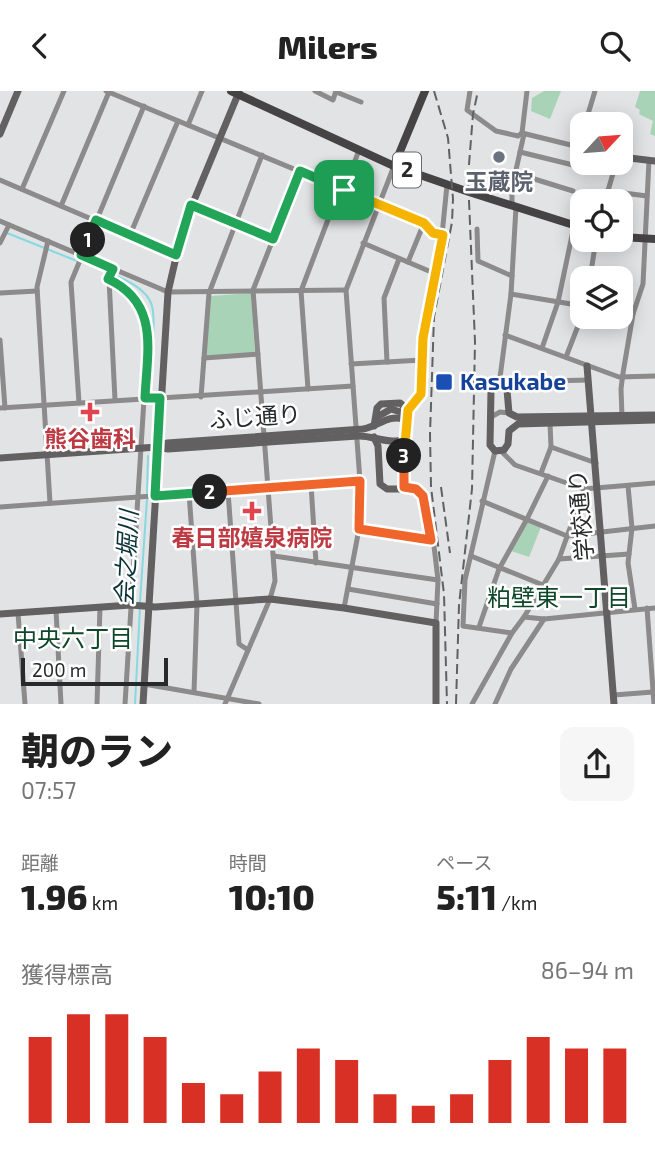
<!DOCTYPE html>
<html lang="ja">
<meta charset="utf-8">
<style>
:root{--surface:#fff;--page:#f6f6f6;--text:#222;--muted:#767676;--accent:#d93025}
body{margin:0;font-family:"Exo 2","Noto Sans JP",sans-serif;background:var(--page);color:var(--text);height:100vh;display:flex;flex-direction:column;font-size:26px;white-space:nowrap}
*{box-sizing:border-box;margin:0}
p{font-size:23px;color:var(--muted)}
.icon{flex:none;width:38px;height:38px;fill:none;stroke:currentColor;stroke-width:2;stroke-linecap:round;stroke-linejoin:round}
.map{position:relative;height:613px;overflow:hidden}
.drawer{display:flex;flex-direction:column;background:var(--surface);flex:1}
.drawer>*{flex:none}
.needle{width:46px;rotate:64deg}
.fabs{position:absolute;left:570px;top:21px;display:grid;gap:14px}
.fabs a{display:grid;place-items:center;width:63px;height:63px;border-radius:14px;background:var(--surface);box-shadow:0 4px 18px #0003;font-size:35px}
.scale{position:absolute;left:21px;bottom:18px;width:147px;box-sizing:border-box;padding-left:7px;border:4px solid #28292a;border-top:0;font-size:19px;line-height:24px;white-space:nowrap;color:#28292a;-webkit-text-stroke:5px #fff;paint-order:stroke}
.pin{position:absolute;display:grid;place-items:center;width:60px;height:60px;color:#fff;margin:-30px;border-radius:14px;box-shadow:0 4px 10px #0006}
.km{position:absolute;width:35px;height:35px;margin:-18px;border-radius:50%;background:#222;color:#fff;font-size:19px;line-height:35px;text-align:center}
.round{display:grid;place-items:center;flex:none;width:74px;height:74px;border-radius:14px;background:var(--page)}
.headline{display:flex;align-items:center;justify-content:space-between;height:119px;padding:0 21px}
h1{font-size:38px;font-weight:800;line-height:52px}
.figures{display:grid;grid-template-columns:repeat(3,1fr);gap:10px;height:119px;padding:7px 21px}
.figures div{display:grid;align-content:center}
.figures b{font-size:35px;font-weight:800}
.figures small{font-size:19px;font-weight:400}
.figures p{font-size:19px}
.chart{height:196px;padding:14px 21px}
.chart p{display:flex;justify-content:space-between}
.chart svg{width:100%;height:126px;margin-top:7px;stroke:var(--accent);stroke-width:6}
header{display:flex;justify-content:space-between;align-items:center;height:91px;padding:0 21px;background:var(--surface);font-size:32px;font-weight:800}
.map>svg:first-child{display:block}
.green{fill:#a9d3b7}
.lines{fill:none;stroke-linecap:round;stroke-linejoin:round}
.stream{stroke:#87d9e0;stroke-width:2}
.street{stroke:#8c8a8a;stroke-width:5}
.secondary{stroke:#626060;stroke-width:7}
.primary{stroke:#464344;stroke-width:8}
.rail{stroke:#606162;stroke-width:2;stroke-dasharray:10 5;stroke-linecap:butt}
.split-1-casing{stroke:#fff;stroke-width:14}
.split-2-casing{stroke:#fff;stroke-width:14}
.split-3-casing{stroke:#fff;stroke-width:14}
.split-4-casing{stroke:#fff;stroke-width:14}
.split-1{stroke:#22a559;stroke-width:9}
.split-2{stroke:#22a559;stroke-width:9}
.split-3{stroke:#f0652b;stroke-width:9}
.split-4{stroke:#f5b400;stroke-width:9}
.worship-dot{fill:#6b7280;stroke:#fff;stroke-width:2.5}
.transit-dot{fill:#1a4fb4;stroke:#fff;stroke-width:2.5}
.health-dot{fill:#e0444e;stroke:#fff;stroke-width:2.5}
.labels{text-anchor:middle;stroke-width:5;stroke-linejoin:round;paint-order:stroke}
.shield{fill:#fff;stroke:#68696a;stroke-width:2}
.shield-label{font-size:21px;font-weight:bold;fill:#28292a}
.worship-label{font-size:23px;font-weight:bold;fill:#5b616d;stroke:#fff}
.transit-label{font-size:23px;font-weight:bold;fill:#164399;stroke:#fff;text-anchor:start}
.street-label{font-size:23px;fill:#28292a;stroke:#fff}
.health-label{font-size:23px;font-weight:bold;fill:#be3a42;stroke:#fff}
.water-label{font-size:24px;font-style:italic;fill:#0a3337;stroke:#fff}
.neighbourhood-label{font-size:24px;fill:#0e4828;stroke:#fff}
</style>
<header><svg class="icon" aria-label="back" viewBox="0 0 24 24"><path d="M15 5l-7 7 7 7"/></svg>Milers<svg class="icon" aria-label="search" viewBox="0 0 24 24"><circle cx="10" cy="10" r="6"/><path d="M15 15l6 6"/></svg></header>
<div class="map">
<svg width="655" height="613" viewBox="0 0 655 613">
<rect width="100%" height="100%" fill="#e1e3e5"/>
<g class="green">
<polygon points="544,0 561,0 550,28 531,20 532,7"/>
<polygon points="640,0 655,0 655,45 650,43 653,30 639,23 640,19 635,16"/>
<polygon points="251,202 255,262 205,266 211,205"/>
<polygon points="527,430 541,436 529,466 511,460"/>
</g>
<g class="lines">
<g class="stream">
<polyline points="7,142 77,170"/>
<path d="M82,171C102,180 146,191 152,215C155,226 153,238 153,249"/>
<polyline points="147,402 148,365"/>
<polyline points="140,511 147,408"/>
<polyline points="135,613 140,516"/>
</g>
<g class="street">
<polyline points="106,0 424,132 433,142 443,144"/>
<polyline points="315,0 333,9 336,0"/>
<polyline points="470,0 467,19 496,40 518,45 522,42 583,57"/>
<polyline points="336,1 361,11"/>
<polyline points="585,33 595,0"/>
<polyline points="188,34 202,0"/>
<polyline points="522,42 527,0"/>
<polyline points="520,61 573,74 583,40"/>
<polyline points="515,82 573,100"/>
<polyline points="0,89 176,164"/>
<polyline points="22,98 64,0"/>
<polyline points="344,99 359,59"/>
<polyline points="608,100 647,105"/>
<polyline points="605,110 616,72"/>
<polyline points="191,114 273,148"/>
<polyline points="512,114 512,97 524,43"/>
<polyline points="61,115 109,1"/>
<polyline points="0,130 168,201 346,199"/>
<polyline points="477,138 478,170 512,185"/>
<polyline points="130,144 178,30"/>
<polyline points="48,150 37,196 50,412"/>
<polyline points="0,152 9,134"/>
<polyline points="363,152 436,183"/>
<polyline points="408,171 424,132"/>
<polyline points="113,178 109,188 115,309"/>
<polyline points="590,187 596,149"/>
<path d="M109,188C135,200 145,215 148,244L125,613"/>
<polyline points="0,202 37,200"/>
<polyline points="511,203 583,215"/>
<polyline points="621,221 633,223"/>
<polyline points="505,244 619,286 655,285"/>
<polyline points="0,249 5,317"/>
<polyline points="542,257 558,211 574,135"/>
<polyline points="566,266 583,222"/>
<polyline points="204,267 258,263"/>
<polyline points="387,271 384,207 399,168"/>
<polyline points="351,273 422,269"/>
<polyline points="499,294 511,203 516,116"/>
<polyline points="506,296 510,291 588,289"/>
<polyline points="308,298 301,200 340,97"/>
<polyline points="201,306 209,202 262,64"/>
<polyline points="79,312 71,191 144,15"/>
<polyline points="0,317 353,295"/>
<polyline points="408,319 421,303 423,247 440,164 447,94"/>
<polyline points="622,325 621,298 623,282 633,223 643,193 649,69"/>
<polyline points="491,326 500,321 509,322"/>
<polyline points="551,356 596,372"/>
<polyline points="495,360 465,489 463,535 512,542"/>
<polyline points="501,360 515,374 584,398 655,392"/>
<polyline points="541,382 551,356 550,332"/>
<polyline points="311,393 316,472"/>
<polyline points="628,395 632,437 628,472 635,518"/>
<polyline points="404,396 416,398 423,405 426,425 434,455 438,489 436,532"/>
<polyline points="228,400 239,553 248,559"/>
<polyline points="189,402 197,513 194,601"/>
<polyline points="482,410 567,445 655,435"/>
<polyline points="0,416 360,390"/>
<polyline points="359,438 431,449"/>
<polyline points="274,465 438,489"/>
<polyline points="471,465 543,494"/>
<polyline points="559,468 629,463"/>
<polyline points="348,498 437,513"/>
<polyline points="344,517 359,438 360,390 346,199 394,75"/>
<polyline points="647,517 654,613"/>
<polyline points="56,519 61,613"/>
<polyline points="18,522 25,613"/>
<polyline points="524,526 544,528 655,517"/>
<polyline points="479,536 499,478 527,428 548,385"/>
<polyline points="144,593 259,613"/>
<polyline points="614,604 653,601"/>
<polyline points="97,613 100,516"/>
<polyline points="225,613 270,508 275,490 253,199 300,80"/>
<polyline points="472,613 512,542 524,526 559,468 584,398"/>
<polyline points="495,613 511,578 544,528"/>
</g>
<g class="secondary">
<polyline points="0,43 18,0"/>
<polyline points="621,66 655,70"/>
<polyline points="587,275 614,613"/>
<polyline points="655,324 517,326 509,322 507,299 506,296 499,294 491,299 490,354 495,360 504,359 508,353 509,340 518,333 655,329"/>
<polyline points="377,326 391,318 404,322 408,328"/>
<polyline points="374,346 378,355 380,393 387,398 402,398 406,393 404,348"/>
<path d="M158,355L167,352L363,338C377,336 389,323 403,328L408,335"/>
<path d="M0,367L157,356L168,358L358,345C374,344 394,357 407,345L408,319L400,312L381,313L377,317L374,335"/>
<polyline points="0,523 131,514 155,516 270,508 344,517 436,532 436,613"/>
<polyline points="143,613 168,201 183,136 239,1"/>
</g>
<g class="primary">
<polyline points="231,0 394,75 469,101 583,137"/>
<polyline points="394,75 425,0"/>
<polyline points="621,146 655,148"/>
</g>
<g class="rail">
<polyline points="434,0 448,47 453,108 452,131 434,226 430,343 431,396 444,503 447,613"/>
<polyline points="441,396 450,462"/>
<polyline points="456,613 459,514 472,398 475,251 468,86 473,23 478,0"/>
</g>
</g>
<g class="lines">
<g class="split-1-casing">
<polyline id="split-1" points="88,149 96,129 176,164 191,114 273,148 300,80 344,99"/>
</g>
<g class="split-2-casing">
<path id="split-2" d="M88,149L81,164L113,178L108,188C160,212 147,260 145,307H160L155,405L210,401"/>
</g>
<g class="split-3-casing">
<polyline id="split-3" points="210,401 360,390 359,438 431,449 423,405 416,398 404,396 404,365"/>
</g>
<g class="split-4-casing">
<polyline id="split-4" points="344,99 424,132 433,142 443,144 423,247 421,303 408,319 404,365"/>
</g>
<use href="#split-1" class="split-1"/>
<use href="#split-2" class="split-2"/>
<use href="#split-3" class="split-3"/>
<use href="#split-4" class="split-4"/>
</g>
<circle class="worship-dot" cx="499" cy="66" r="7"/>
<rect class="transit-dot" x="435" y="282" width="18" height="18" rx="3.5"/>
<g class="health-dot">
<path d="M86.5 310.5h7v7h7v7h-7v7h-7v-7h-7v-7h7z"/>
<path d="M248.5 409.5h7v7h7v7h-7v7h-7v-7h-7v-7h7z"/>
</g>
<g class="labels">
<rect class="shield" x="393" y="61.5" width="28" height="35" rx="5"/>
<g class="shield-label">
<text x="407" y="86">2</text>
</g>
<g class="worship-label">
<text x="499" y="99">玉蔵院</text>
</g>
<g class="transit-label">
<text x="460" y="299">Kasukabe</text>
</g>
<g class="street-label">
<text transform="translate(255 326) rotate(-4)" y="8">ふじ通り</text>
<text transform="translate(581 424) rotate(-95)" y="8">学校通り</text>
</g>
<g class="health-label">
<text x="90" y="356">熊谷歯科</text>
<text x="252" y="455">春日部嬉泉病院</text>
</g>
<g class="water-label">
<text transform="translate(127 467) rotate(-87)" y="8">会之堀川</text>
</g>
<g class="neighbourhood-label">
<text x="559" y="515">粕壁東一丁目</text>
<text x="73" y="556">中央六丁目</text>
</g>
</g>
</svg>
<div class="fabs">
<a><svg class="needle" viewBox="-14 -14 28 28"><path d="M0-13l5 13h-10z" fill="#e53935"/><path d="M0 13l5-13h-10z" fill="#767676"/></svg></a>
<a><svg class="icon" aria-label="locate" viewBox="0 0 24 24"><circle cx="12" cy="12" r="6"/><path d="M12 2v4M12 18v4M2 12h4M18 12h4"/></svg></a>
<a><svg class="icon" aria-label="layers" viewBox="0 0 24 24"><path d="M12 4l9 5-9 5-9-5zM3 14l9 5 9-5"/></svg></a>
</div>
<div class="scale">200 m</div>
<div class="pin" style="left:344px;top:99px;background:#1e9e55"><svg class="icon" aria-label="arrive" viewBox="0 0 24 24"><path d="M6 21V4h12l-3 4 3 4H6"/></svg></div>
<b class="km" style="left:88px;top:149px">1</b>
<b class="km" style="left:210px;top:401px">2</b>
<b class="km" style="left:404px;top:365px">3</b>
</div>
<section class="drawer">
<div class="headline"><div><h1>朝のラン</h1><p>07:57</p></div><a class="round"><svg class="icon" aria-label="share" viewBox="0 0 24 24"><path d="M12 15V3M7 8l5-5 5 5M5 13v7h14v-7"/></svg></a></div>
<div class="figures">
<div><p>距離</p><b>1.96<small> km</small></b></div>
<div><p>時間</p><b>10:10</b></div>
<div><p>ペース</p><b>5:11<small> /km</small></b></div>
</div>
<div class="chart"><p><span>獲得標高</span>86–94 m</p>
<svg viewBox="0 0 160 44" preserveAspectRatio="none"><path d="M5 44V14M15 44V6M25 44V6M35 44V14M45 44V30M55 44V34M65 44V26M75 44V18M85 44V22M95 44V34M105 44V38M115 44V34M125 44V22M135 44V14M145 44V18M155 44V18"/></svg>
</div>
</section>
